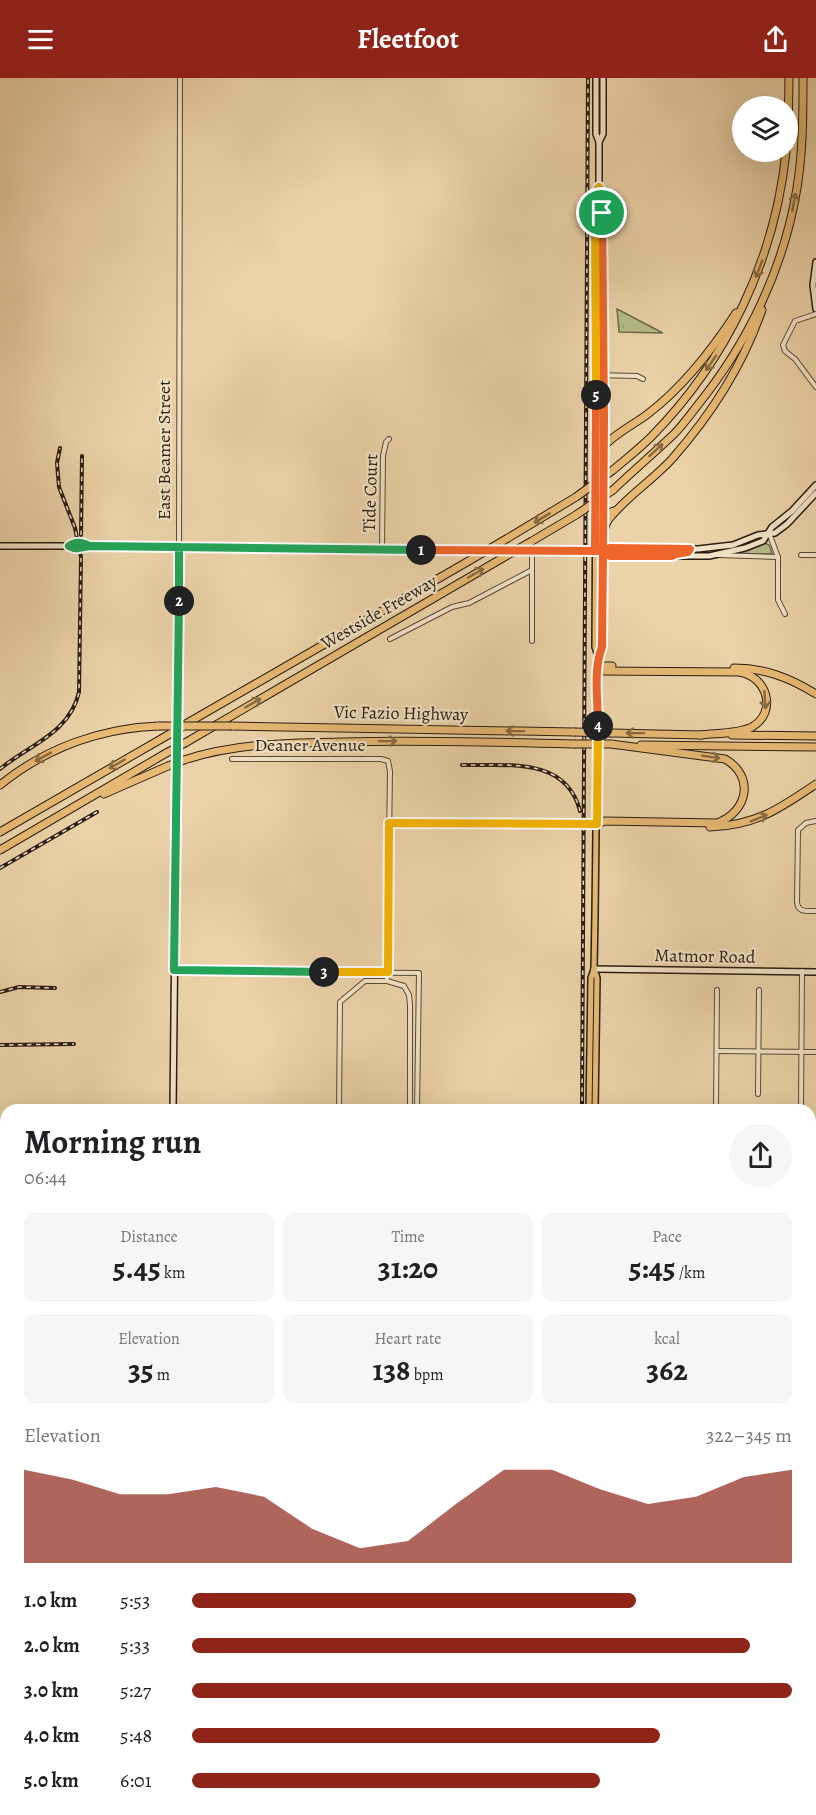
<!DOCTYPE html>
<meta charset="utf-8">
<style>
:root{--surface:#fff;--page:#f6f6f6;--text:#202124;--muted:#757577;--accent:#8f2418}
body{margin:0;font-family:Alegreya,serif;background:var(--page);color:var(--text);height:100vh;display:flex;flex-direction:column;font-size:22px;white-space:nowrap}
*{box-sizing:border-box;margin:0}
p{font-size:20px;color:var(--muted)}
.icon{flex:none;width:33px;height:33px;fill:none;stroke:currentColor;stroke-width:2;stroke-linecap:round;stroke-linejoin:round}
.map{position:relative;flex:1;overflow:hidden}
.sheet{position:absolute;left:0px;top:1026px;width:816px;height:711px;display:flex;flex-direction:column;background:var(--surface);border-radius:18px 18px 0 0;box-shadow:0 6px 24px #0002}
.sheet>*{flex:none}
.tools{position:absolute;left:732px;top:18px;display:grid;gap:12px}
.tools a{display:grid;place-items:center;width:66px;height:66px;border-radius:50%;background:var(--surface);box-shadow:0 6px 24px #0002;font-size:30px}
.pin{position:absolute;display:grid;place-items:center;width:51px;height:51px;color:#fff;margin:-26px;border:3px solid #fff;border-radius:50%;box-shadow:0 2px 6px #0007}
.km{position:absolute;width:30px;height:30px;margin:-15px;border-radius:50%;background:#222;color:#fff;font-size:16px;line-height:30px;text-align:center}
.round{display:grid;place-items:center;flex:none;width:63px;height:63px;border-radius:32px;background:var(--page)}
.headline{display:flex;align-items:center;justify-content:space-between;height:102px;padding:0 24px}
h1{font-size:33px;font-weight:700;line-height:45px}
.figures{display:grid;grid-template-columns:repeat(3,1fr);gap:9px;height:102px;padding:6px 24px}
.figures div{display:grid;align-content:center;border-radius:12px;background:var(--page);text-align:center}
.figures b{font-size:30px;font-weight:700}
.figures small{font-size:16px;font-weight:400}
.figures p{font-size:16px}
.chart{height:168px;padding:12px 24px}
.chart p{display:flex;justify-content:space-between}
.chart svg{width:100%;height:108px;margin-top:6px;fill:var(--accent);opacity:.7}
ul{padding:0 24px;list-style:none;font-size:20px}
li{display:grid;grid-template-columns:96px 72px 1fr;align-items:center;height:45px}
li i{height:15px;border-radius:8px;background:var(--accent)}
header{display:flex;justify-content:space-between;align-items:center;height:78px;padding:0 24px;background:var(--accent);color:#fff;font-size:27px;font-weight:700}
.map>svg:first-child{display:block}
.grass{fill:url(#grass-tufts);stroke:#706c4d;stroke-width:1.5}
.park{fill:url(#park-crowns);stroke:#706c4d;stroke-width:1.5}
.lines{fill:none;stroke-linecap:round;stroke-linejoin:round}
.street-casing{stroke:#5b4a37;stroke-width:6}
.secondary-casing{stroke:#2b1d11;stroke-width:8}
.primary-casing{stroke:#2b1d11;stroke-width:8}
.highway-casing{stroke:#2b1d11;stroke-width:9}
.street{stroke:#f2e2c6;stroke-width:4}
.secondary{stroke:#f2e2c6;stroke-width:5}
.primary{stroke:#e6b974;stroke-width:5}
.highway{stroke:#e6b974;stroke-width:7}
.rail-casing{stroke:#2b1d11;stroke-width:4}
.rail{stroke:#f2e2c6;stroke-width:1.5;stroke-dasharray:4.5;stroke-linecap:butt}
.highway-bridge-casing{stroke:#2b1d11;stroke-width:9;stroke-linecap:butt}
.highway-bridge{stroke:#e6b974;stroke-width:7}
.oneway{stroke:#886b42}
.split-1-casing{stroke:#fff;stroke-width:12}
.split-2-casing{stroke:#fff;stroke-width:12}
.split-3-casing{stroke:#fff;stroke-width:12}
.split-4-casing{stroke:#fff;stroke-width:12}
.split-5-casing{stroke:#fff;stroke-width:12}
.split-6-casing{stroke:#fff;stroke-width:12}
.split-1{stroke:#f0652b;stroke-width:8}
.split-2{stroke:#22a559;stroke-width:8}
.split-3{stroke:#22a559;stroke-width:8}
.split-4{stroke:#f5b400;stroke-width:8}
.split-5{stroke:#f0652b;stroke-width:8}
.split-6{stroke:#f5b400;stroke-width:8}
.labels{text-anchor:middle;stroke-width:4.5;stroke-linejoin:round;paint-order:stroke}
.street-label{font-size:18px;fill:#2b1d11;stroke:#f2e2c6}
</style>
<header><svg class="icon" aria-label="menu" viewBox="0 0 24 24"><path d="M4 6h16M4 12h16M4 18h16"/></svg>Fleetfoot<svg class="icon" aria-label="share" viewBox="0 0 24 24"><path d="M12 15V3M7 8l5-5 5 5M5 13v7h14v-7"/></svg></header>
<div class="map">
<svg width="816" height="1737" viewBox="0 0 816 1737">
<defs>
<pattern id="grass-tufts" width="24" height="20" patternUnits="userSpaceOnUse" patternTransform="scale(1.5)"><rect width="24" height="20" fill="#b6bc89"/><path d="M3 7l-1-3M5 7V3M7 7l1-3M15 17l-1-3M17 17v-4M19 17l1-3" fill="none" stroke="#9da175"/></pattern>
<pattern id="park-crowns" width="20" height="18" patternUnits="userSpaceOnUse" patternTransform="scale(1.5)"><rect width="20" height="18" fill="#b6bc89"/><path d="M2 6a3 3 0 1 1 6 0M12 15a3 3 0 1 1 6 0" fill="none" stroke="#9da175"/></pattern>
</defs>
<rect width="100%" height="100%" fill="#ebd2a8"/>
<filter id="stains"><feTurbulence type="fractalNoise" baseFrequency=".00333" numOctaves="4"/><feColorMatrix values="0 0 0 0 .2 0 0 0 0 .09 0 0 0 0 .02 0 0 0 .5 -.17"/></filter>
<radialGradient id="worn" r=".72"><stop offset=".6" stop-color="#630" stop-opacity="0"/><stop offset="1" stop-color="#630" stop-opacity=".3"/></radialGradient>
<g class="grass">
<polygon points="617,231 663,255 619,254"/>
<polygon points="765,465 769,467 772,475 770,476 741,476 741,474"/>
</g>
<polygon class="park" points="0,1491 6,1494 6,1536 0,1536"/>
<g class="lines">
<g class="street-casing">
<g id="street">
<polyline points="816,236 795,243 783,267 785,273 795,281 816,309"/>
<polyline points="596,297 637,298 643,301"/>
<polyline points="769,455 778,479 778,522 785,536"/>
<polyline points="179,469 180,0"/>
<polyline points="382,471 383,378 386,364 389,361"/>
<polyline points="718,477 778,479"/>
<polyline points="801,477 816,477"/>
<polyline points="390,561 452,529 469,525 532,492"/>
<polyline points="532,563 532,474"/>
<polyline points="232,681 381,681 388,683 390,693 387,903"/>
<path d="M816,743L806,745L798,752L797,824C798,835 807,833 816,833"/>
<polyline points="389,745 596,746"/>
<polyline points="175,893 419,895 417,1032"/>
<polyline points="717,973 816,974"/>
<polyline points="758,1016 759,912"/>
<polyline points="339,1032 340,924 365,903 387,903 404,908 409,917 410,927 410,1032"/>
<polyline points="716,1032 717,912"/>
<polyline points="801,1032 802,893"/>
<polyline points="810,1081 816,1081"/>
<polyline points="0,1100 6,1100"/>
<polyline points="810,1189 816,1189"/>
<polyline points="810,1263 816,1264"/>
<polyline points="0,1388 6,1388"/>
<polyline points="810,1392 816,1392"/>
<polyline points="0,1441 6,1443"/>
<polyline points="810,1444 816,1444"/>
<polyline points="0,1489 6,1492"/>
<polyline points="810,1496 816,1496"/>
<polyline points="0,1541 6,1541"/>
<polyline points="810,1549 816,1549"/>
<polyline points="810,1606 816,1606"/>
<polyline points="810,1663 816,1663"/>
<polyline points="62,1737 62,1731"/>
<polyline points="295,1737 295,1731"/>
<polyline points="376,1737 376,1731"/>
<polyline points="442,1737 442,1731"/>
</g>
</g>
<g class="secondary-casing">
<g id="secondary">
<polyline points="596,0 596,56 599,64 599,109 602,115 604,367"/>
<polyline points="599,64 603,56 603,0"/>
<polyline points="816,184 813,207 816,231"/>
<polyline points="596,380 595,115 599,109"/>
<path d="M0,468H69C75,471 82,471 89,468"/>
<path d="M69,468C75,464 82,464 89,468L532,474L603,473L610,470L698,471L733,467L758,457L775,455L787,446L816,415"/>
<polyline points="603,473 610,478 709,478 745,470 763,463 772,449 792,433 816,407"/>
<polyline points="659,478 660,475 671,474 677,471"/>
<polyline points="594,891 816,894"/>
<polyline points="173,1032 179,469"/>
<polyline points="0,1306 6,1306"/>
<polyline points="810,1314 816,1314"/>
<polyline points="0,1726 6,1726"/>
<polyline points="167,1731 167,1737"/>
<polyline points="509,1731 583,1731"/>
<polyline points="648,1731 816,1733"/>
</g>
</g>
<g class="primary-casing">
<g id="primary">
<polyline points="596,383 595,569 598,577"/>
<polyline points="594,891 597,900 595,1032"/>
<polyline points="589,1032 591,900 594,891 595,837 598,588 598,577 602,569 604,368"/>
<polyline points="584,1737 584,1731"/>
</g>
</g>
<g class="highway-casing">
<g id="highway">
<polyline points="788,61 789,0"/>
<path d="M596,383C600,362 633,348 649,335C684,308 712,272 736,235"/>
<path d="M613,392C626,381 639,371 651,359C727,282 775,181 786,74"/>
<polyline points="596,396 600,403 600,435 605,436 614,433"/>
<path d="M613,412C633,393 654,375 674,356C682,348 690,337 697,328C748,265 784,190 797,110C803,73 803,37 803,0"/>
<path d="M603,458C604,453 605,446 609,441C626,419 653,402 672,381C711,337 743,287 762,232"/>
<polyline points="508,460 576,419"/>
<polyline points="532,463 576,437"/>
<polyline points="598,588 612,588"/>
<path d="M734,590C765,590 790,600 816,616"/>
<path d="M598,593L739,594C767,598 778,634 752,649C738,656 716,655 700,657"/>
<polyline points="184,647 467,484"/>
<polyline points="232,648 574,654"/>
<polyline points="612,655 702,657"/>
<polyline points="732,657 816,658"/>
<polyline points="185,665 494,485"/>
<polyline points="641,667 816,669"/>
<path d="M184,682C236,665 288,665 342,664C419,662 497,664 574,666"/>
<path d="M0,707C46,670 101,650 159,648"/>
<polyline points="104,716 168,688"/>
<path d="M597,746L605,743L717,745C748,734 755,698 725,681L611,666"/>
<path d="M710,749C757,747 779,731 816,706"/>
<polyline points="0,754 168,657"/>
<polyline points="0,772 168,674"/>
</g>
</g>
<use href="#street" class="street"/>
<use href="#secondary" class="secondary"/>
<use href="#primary" class="primary"/>
<use href="#highway" class="highway"/>
<g class="rail-casing">
<g id="rail">
<polyline points="81,457 82,378"/>
<path d="M462,687C506,688 566,678 580,733"/>
<path d="M0,691C29,667 70,655 79,614L81,479L75,450L59,409L57,385L60,370"/>
<polyline points="0,790 97,734"/>
<polyline points="0,914 19,909 55,910"/>
<polyline points="0,967 74,966"/>
<polyline points="582,1032 588,0"/>
<polyline points="0,1305 6,1308"/>
<polyline points="810,1323 816,1324"/>
<polyline points="0,1331 6,1329"/>
<polyline points="810,1344 816,1344"/>
<polyline points="810,1363 816,1362"/>
</g>
</g>
<use href="#rail" class="rail"/>
<g class="highway-bridge-casing">
<g id="highway-bridge">
<polyline points="576,419 613,392"/>
<polyline points="576,437 613,412"/>
<polyline points="467,484 508,460"/>
<polyline points="494,485 532,463"/>
<polyline points="159,648 232,648"/>
<polyline points="574,654 612,655"/>
<polyline points="168,657 182,649"/>
<polyline points="574,666 611,666"/>
<polyline points="168,674 185,665"/>
<polyline points="168,688 184,682"/>
</g>
</g>
<use href="#highway-bridge" class="highway-bridge"/>
</g>
<defs><path id="oneway-shaft" d="M-6 0H5M1.5-3L5.5 0L1.5 3" fill="none" stroke-width="1.6" stroke-linecap="round" stroke-linejoin="round" transform="scale(1.5)"/></defs>
<g class="oneway">
<use href="#oneway-shaft" transform="translate(794 124) rotate(-79)"/>
<use href="#oneway-shaft" transform="translate(759 191) rotate(111)"/>
<use href="#oneway-shaft" transform="translate(711 285) rotate(125)"/>
<use href="#oneway-shaft" transform="translate(656 372) rotate(-42)"/>
<use href="#oneway-shaft" transform="translate(542 440) rotate(149)"/>
<use href="#oneway-shaft" transform="translate(476 495) rotate(-30)"/>
<use href="#oneway-shaft" transform="translate(765 622) rotate(86)"/>
<use href="#oneway-shaft" transform="translate(253 625) rotate(-30)"/>
<use href="#oneway-shaft" transform="translate(515 653) rotate(-179)"/>
<use href="#oneway-shaft" transform="translate(635 655) rotate(-179)"/>
<use href="#oneway-shaft" transform="translate(388 663) rotate(-1)"/>
<use href="#oneway-shaft" transform="translate(43 679) rotate(151)"/>
<use href="#oneway-shaft" transform="translate(711 679) rotate(9)"/>
<use href="#oneway-shaft" transform="translate(117 686) rotate(150)"/>
<use href="#oneway-shaft" transform="translate(759 740) rotate(-22)"/>
</g>
<g class="lines">
<g class="split-1-casing">
<polyline id="split-1" points="421,472 603,473 604,337 602,135"/>
</g>
<g class="split-2-casing">
<path id="split-2" d="M179,523V469L89,468C82,464 75,464 69,468C78,473 83,468 92,468L421,472"/>
</g>
<g class="split-3-casing">
<polyline id="split-3" points="179,523 174,892 324,894"/>
</g>
<g class="split-4-casing">
<polyline id="split-4" points="324,894 388,894 389,745 597,746 598,648"/>
</g>
<g class="split-5-casing">
<path id="split-5" d="M596,317L595,473H603L610,478H672L676,476L688,474L690,471L610,470L603,473L602,569C593,592 598,623 598,648"/>
</g>
<g class="split-6-casing">
<polyline id="split-6" points="596,317 595,115 599,109 602,115 602,135"/>
</g>
<use href="#split-1" class="split-1"/>
<use href="#split-2" class="split-2"/>
<use href="#split-3" class="split-3"/>
<use href="#split-4" class="split-4"/>
<use href="#split-5" class="split-5"/>
<use href="#split-6" class="split-6"/>
</g>
<g class="labels">
<g class="street-label">
<text transform="translate(164 372) rotate(-90)" y="6">East Beamer Street</text>
<text transform="translate(370 415) rotate(-88)" y="6">Tide Court</text>
<text transform="translate(379 534) rotate(-30)" y="6">Westside Freeway</text>
<text transform="translate(401 635) rotate(1)" y="6">Vic Fazio Highway</text>
<text x="310" y="673">Deaner Avenue</text>
<text transform="translate(705 878) rotate(1)" y="6">Matmor Road</text>
</g>
</g>
<rect width="100%" height="100%" filter="url(#stains)"/>
<rect width="100%" height="100%" fill="url(#worn)"/>
</svg>
<div class="tools">
<a><svg class="icon" aria-label="layers" viewBox="0 0 24 24"><path d="M12 4l9 5-9 5-9-5zM3 14l9 5 9-5"/></svg></a>
</div>
<div class="pin" style="left:602px;top:135px;background:#1e9e55"><svg class="icon" aria-label="arrive" viewBox="0 0 24 24"><path d="M6 21V4h12l-3 4 3 4H6"/></svg></div>
<b class="km" style="left:421px;top:472px">1</b>
<b class="km" style="left:179px;top:523px">2</b>
<b class="km" style="left:324px;top:894px">3</b>
<b class="km" style="left:598px;top:648px">4</b>
<b class="km" style="left:596px;top:317px">5</b>
<section class="sheet">
<div class="headline"><div><h1>Morning run</h1><p>06:44</p></div><a class="round"><svg class="icon" aria-label="share" viewBox="0 0 24 24"><path d="M12 15V3M7 8l5-5 5 5M5 13v7h14v-7"/></svg></a></div>
<div class="figures">
<div><p>Distance</p><b>5.45<small> km</small></b></div>
<div><p>Time</p><b>31:20</b></div>
<div><p>Pace</p><b>5:45<small> /km</small></b></div>
</div>
<div class="figures">
<div><p>Elevation</p><b>35<small> m</small></b></div>
<div><p>Heart rate</p><b>138<small> bpm</small></b></div>
<div><p>kcal</p><b>362</b></div>
</div>
<div class="chart"><p><span>Elevation</span>322–345 m</p>
<svg viewBox="0 0 160 44" preserveAspectRatio="none"><path d="M0 44V6L10 10L20 16L30 16L40 13L50 17L60 30L70 38L80 35L90 20L100 6L110 6L120 14L130 20L140 17L150 9L160 6V44z"/></svg>
</div>
<ul>
<li><b>1.0 km</b>5:53<i style="width:74%"></i></li>
<li><b>2.0 km</b>5:33<i style="width:93%"></i></li>
<li><b>3.0 km</b>5:27<i style="width:100%"></i></li>
<li><b>4.0 km</b>5:48<i style="width:78%"></i></li>
<li><b>5.0 km</b>6:01<i style="width:68%"></i></li>
</ul>
</section>
</div>
